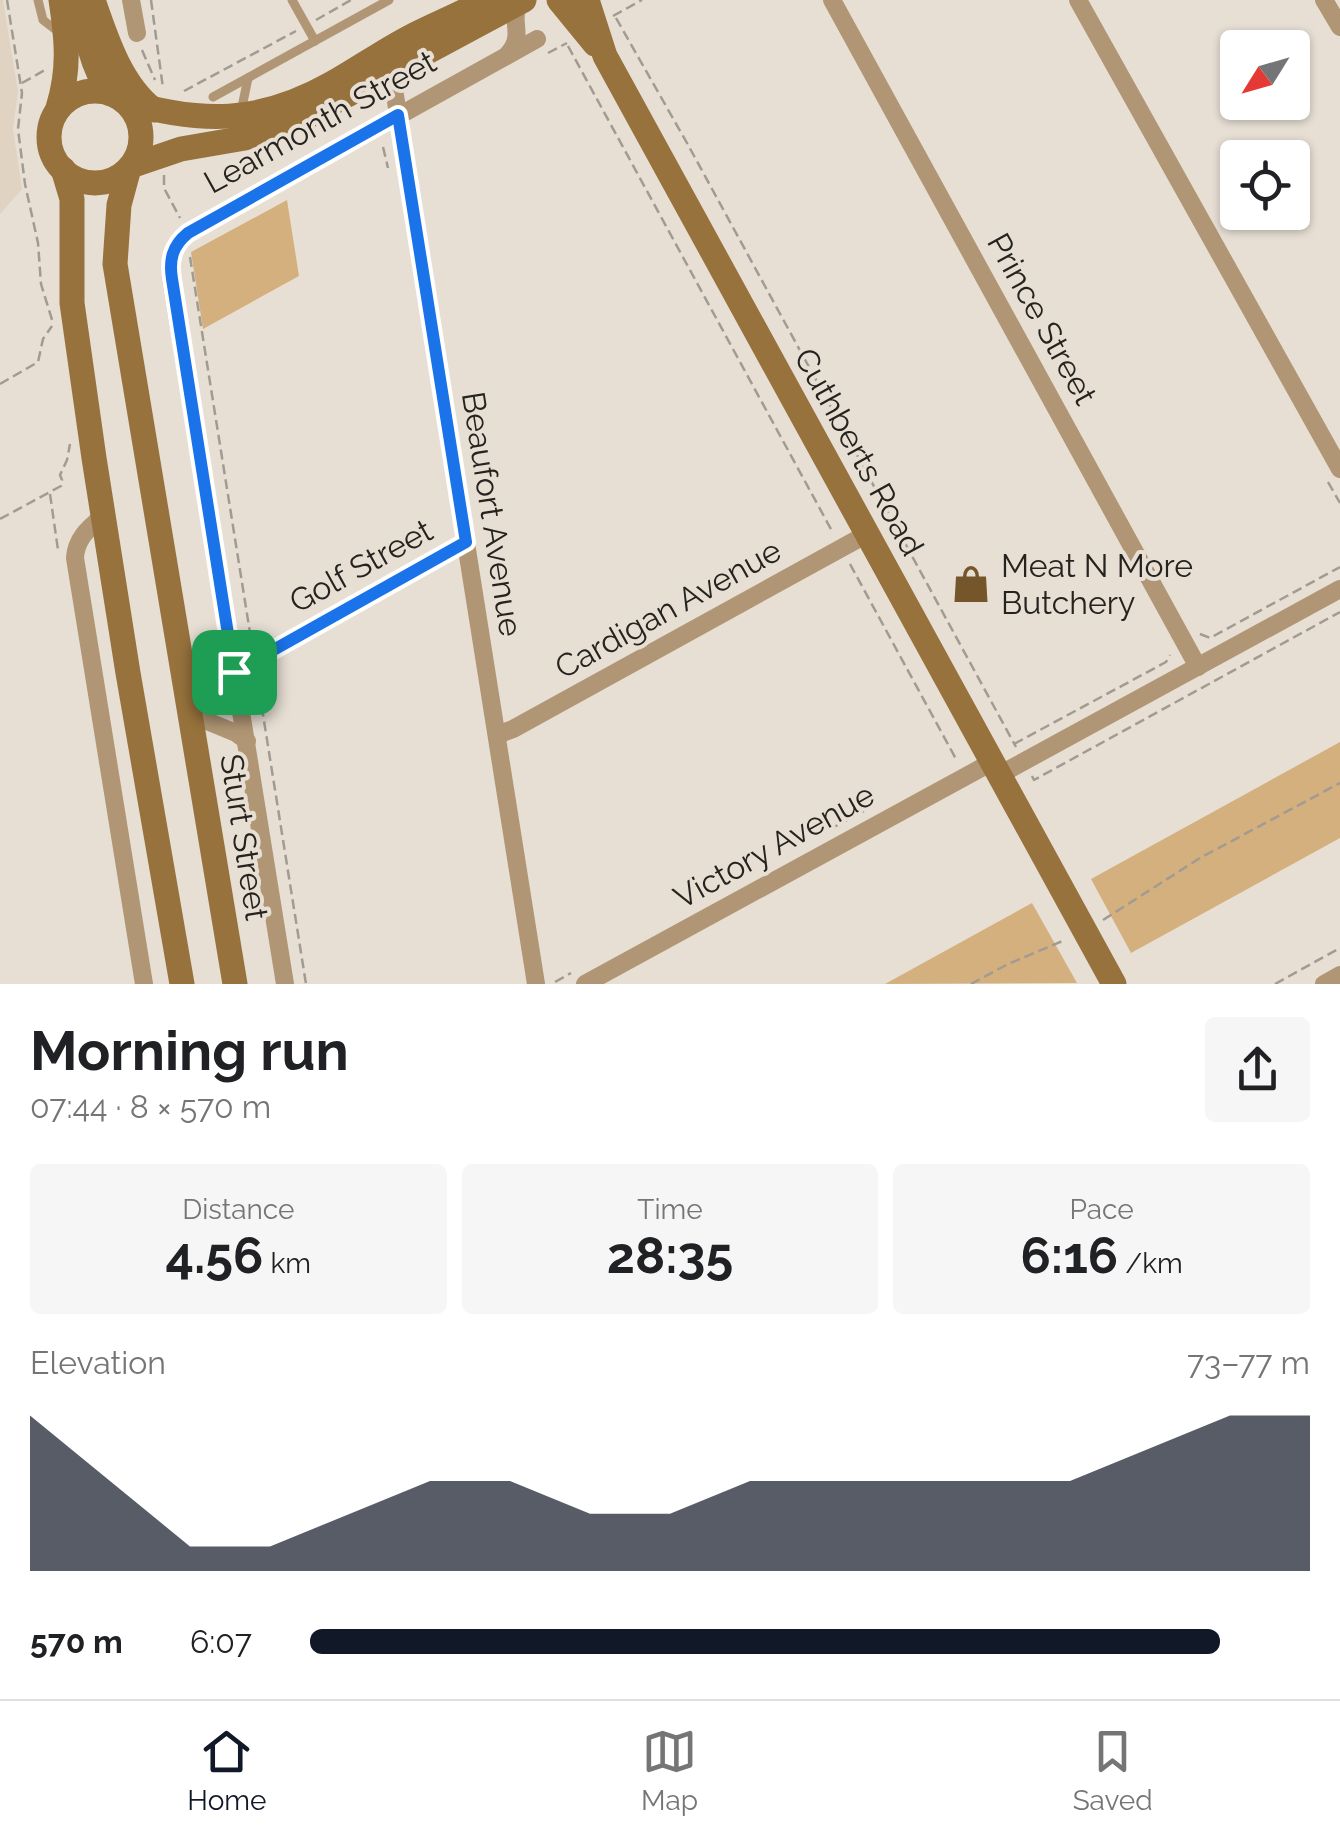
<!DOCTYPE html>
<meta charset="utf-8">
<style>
:root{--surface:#fff;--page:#f6f6f6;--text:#202124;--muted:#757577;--line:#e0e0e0;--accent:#111827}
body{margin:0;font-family:Raleway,sans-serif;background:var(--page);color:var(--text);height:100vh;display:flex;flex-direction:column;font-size:38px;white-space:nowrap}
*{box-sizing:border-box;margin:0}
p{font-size:32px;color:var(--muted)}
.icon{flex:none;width:55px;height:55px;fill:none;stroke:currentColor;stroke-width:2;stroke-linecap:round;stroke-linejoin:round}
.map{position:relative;height:984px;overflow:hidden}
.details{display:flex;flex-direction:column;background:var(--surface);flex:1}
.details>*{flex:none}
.needle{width:65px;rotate:233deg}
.buttons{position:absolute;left:1220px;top:30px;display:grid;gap:20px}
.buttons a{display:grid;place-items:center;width:90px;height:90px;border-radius:10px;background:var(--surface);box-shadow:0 2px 8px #0004;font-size:50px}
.pin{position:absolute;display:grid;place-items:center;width:85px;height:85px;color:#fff;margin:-42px;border-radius:20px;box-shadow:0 5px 15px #0006}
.round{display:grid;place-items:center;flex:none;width:105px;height:105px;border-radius:10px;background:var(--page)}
.head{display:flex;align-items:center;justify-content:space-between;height:170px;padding:0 30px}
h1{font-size:55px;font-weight:700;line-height:75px}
.figures{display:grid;grid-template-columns:repeat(3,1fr);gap:15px;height:170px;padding:10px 30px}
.figures div{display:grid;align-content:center;border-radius:10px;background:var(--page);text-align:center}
.figures b{font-size:50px;font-weight:700}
.figures small{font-size:28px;font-weight:400}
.figures p{font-size:28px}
.chart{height:280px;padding:20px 30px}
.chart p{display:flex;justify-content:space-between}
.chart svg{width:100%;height:180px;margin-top:10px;fill:var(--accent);opacity:.7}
ul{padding:0 30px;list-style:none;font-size:32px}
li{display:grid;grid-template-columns:160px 120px 1fr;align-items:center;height:75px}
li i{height:25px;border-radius:12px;background:var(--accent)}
.menu{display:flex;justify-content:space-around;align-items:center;height:140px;border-top:2px solid var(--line);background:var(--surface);font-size:28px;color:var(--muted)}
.menu a{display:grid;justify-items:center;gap:5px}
.menu .selected{color:var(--accent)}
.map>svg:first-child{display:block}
.built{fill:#e0d3c2}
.green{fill:#d5b07f}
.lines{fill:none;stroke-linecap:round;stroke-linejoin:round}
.path{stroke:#a19b92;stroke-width:2.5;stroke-dasharray:10 5;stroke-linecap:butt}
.lane{stroke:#b09674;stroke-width:9}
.street{stroke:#b09674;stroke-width:18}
.secondary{stroke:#97723c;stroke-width:25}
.route-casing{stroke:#fff;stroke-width:20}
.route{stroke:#1a73e8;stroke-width:12}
.labels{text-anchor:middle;stroke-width:8;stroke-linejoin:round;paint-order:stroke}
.street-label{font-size:32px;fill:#26231f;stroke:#e7dfd4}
.poi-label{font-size:32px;fill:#26231f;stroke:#e7dfd4;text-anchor:start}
</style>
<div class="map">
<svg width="1340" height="984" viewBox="0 0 1340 984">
<rect width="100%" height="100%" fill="#e7dfd4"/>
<polygon class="built" points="0,0 3,0 18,92 13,129 22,189 0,214"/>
<g class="green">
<polygon points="287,200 299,276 203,329 191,252"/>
<polygon points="1340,742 1340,838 1131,953 1091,879"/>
<polygon points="1032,903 1077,983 885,984"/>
</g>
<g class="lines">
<g class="path">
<polyline points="7,0 22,93 18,129 25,184 38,243 41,284 53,323"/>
<polyline points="151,0 163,88"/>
<polyline points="613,16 642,0"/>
<polyline points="616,18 687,143 1016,747"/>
<polyline points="316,20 351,0"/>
<polyline points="568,46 832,531"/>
<polyline points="142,50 155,80"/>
<polyline points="548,53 567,43"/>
<polyline points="22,83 45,70"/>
<polyline points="184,91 296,31"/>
<polyline points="383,147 388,168"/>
<polyline points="164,175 164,188 180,218"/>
<polyline points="190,257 251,639"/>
<polyline points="0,384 38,362 43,339 52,326"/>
<polyline points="1328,482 1340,503"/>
<polyline points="50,494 58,550"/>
<polyline points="0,519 61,486 62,480 60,475 67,460 70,444"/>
<polyline points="850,564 956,759"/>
<polyline points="1200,634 1210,638 1340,567"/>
<polyline points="257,677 306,984"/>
<polyline points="1014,744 1166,662 1170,655"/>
<polyline points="1032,776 1034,780 1340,612"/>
<polyline points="832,828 864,811"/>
<polyline points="1103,920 1200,858 1340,783"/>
<polyline points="555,982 571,973"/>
<polyline points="971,984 1008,964 1065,940"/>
<polyline points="1275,984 1340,948"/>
</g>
<g class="lane">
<polyline points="38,0 43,20 60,33"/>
<polyline points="292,0 315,41"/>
<polyline points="213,97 389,0"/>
<polyline points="241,112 248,78"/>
</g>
<g class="street">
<polyline points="131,0 137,33"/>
<polyline points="832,0 1198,667"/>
<polyline points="1078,0 1340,469"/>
<polyline points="1324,0 1340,27"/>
<path d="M508,54C525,35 510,23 518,3"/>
<polyline points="378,65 395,95 398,115 536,984"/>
<path d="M103,516C89,528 76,538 75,558L144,984"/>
<polyline points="234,671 465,542"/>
<polyline points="190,708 207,721 236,733 247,741"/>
<polyline points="497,735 513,729 867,534"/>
<polyline points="999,775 1340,589"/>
<path d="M285,984L171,279C169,260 172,246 188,233L537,39"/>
<polyline points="585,984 992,762"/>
<polyline points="1324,984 1340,975"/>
</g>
<g class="secondary">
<path d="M82,0C85,33 91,67 111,94"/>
<path d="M93,0C106,38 121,85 154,110"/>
<polyline points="559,0 595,44"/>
<polyline points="587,0 605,56 1114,984"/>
<circle cx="95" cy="137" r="46"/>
<path d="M124,101C200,124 260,124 331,84C358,69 383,51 410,37C435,24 461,14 486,0"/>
<path d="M58,108C70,69 67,40 61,0"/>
<polyline points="131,166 181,149 245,138 310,115 524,0"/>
<polyline points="129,168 119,205 115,264 235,984"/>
<polyline points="63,169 72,199 72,303 94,458 128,673 182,984"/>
</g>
</g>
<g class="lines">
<g class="route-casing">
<path id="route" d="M398,115L466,542L234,672L172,279C169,260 172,246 188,233Z"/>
</g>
<use href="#route" class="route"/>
</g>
<defs>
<g id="shop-bare" transform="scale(3)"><path d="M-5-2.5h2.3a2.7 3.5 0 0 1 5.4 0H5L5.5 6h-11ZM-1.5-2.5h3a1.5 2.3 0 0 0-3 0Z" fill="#75562b" stroke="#e7dfd4" stroke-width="2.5" paint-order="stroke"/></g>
</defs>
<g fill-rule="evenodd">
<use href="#shop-bare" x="971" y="584"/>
</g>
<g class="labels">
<g class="street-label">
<text transform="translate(320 122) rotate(-29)" y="11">Learmonth Street</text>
<text transform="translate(1042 319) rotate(61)" y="11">Prince Street</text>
<text transform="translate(859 452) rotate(61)" y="11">Cuthberts Road</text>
<text transform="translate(492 514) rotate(81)" y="11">Beaufort Avenue</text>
<text transform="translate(361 566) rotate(-29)" y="11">Golf Street</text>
<text transform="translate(668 609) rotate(-29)" y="11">Cardigan Avenue</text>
<text transform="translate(244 837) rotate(81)" y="11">Sturt Street</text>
<text transform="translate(774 846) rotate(-29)" y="11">Victory Avenue</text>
</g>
<g class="poi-label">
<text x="1001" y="577">Meat N More<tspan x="1001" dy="37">Butchery</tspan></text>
</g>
</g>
</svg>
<div class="buttons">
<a><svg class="needle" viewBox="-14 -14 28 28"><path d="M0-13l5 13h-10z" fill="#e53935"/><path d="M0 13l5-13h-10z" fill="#757577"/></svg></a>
<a><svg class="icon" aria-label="locate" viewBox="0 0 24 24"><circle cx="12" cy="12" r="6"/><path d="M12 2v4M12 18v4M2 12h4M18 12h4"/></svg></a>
</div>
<div class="pin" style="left:234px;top:672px;background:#1e9e55"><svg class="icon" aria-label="arrive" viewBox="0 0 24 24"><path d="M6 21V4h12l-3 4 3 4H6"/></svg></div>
</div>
<section class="details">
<div class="head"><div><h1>Morning run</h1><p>07:44 · 8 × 570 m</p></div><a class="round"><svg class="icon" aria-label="share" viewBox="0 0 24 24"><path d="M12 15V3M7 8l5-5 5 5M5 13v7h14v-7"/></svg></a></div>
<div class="figures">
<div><p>Distance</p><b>4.56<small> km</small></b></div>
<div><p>Time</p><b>28:35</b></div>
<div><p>Pace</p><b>6:16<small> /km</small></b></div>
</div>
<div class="chart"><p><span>Elevation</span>73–77 m</p>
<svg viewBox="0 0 160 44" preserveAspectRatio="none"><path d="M0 44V6L10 22L20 38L30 38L40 30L50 22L60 22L70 30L80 30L90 22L100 22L110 22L120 22L130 22L140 14L150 6L160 6V44z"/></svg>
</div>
<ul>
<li><b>570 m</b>6:07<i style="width:91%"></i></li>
</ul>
</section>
<nav class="menu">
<a class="selected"><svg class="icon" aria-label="home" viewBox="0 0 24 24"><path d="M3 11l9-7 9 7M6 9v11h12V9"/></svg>Home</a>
<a><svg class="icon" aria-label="map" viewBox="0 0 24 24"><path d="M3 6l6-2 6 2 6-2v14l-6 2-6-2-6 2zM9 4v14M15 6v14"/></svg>Map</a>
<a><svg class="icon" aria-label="saved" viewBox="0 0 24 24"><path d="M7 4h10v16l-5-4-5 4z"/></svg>Saved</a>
</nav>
